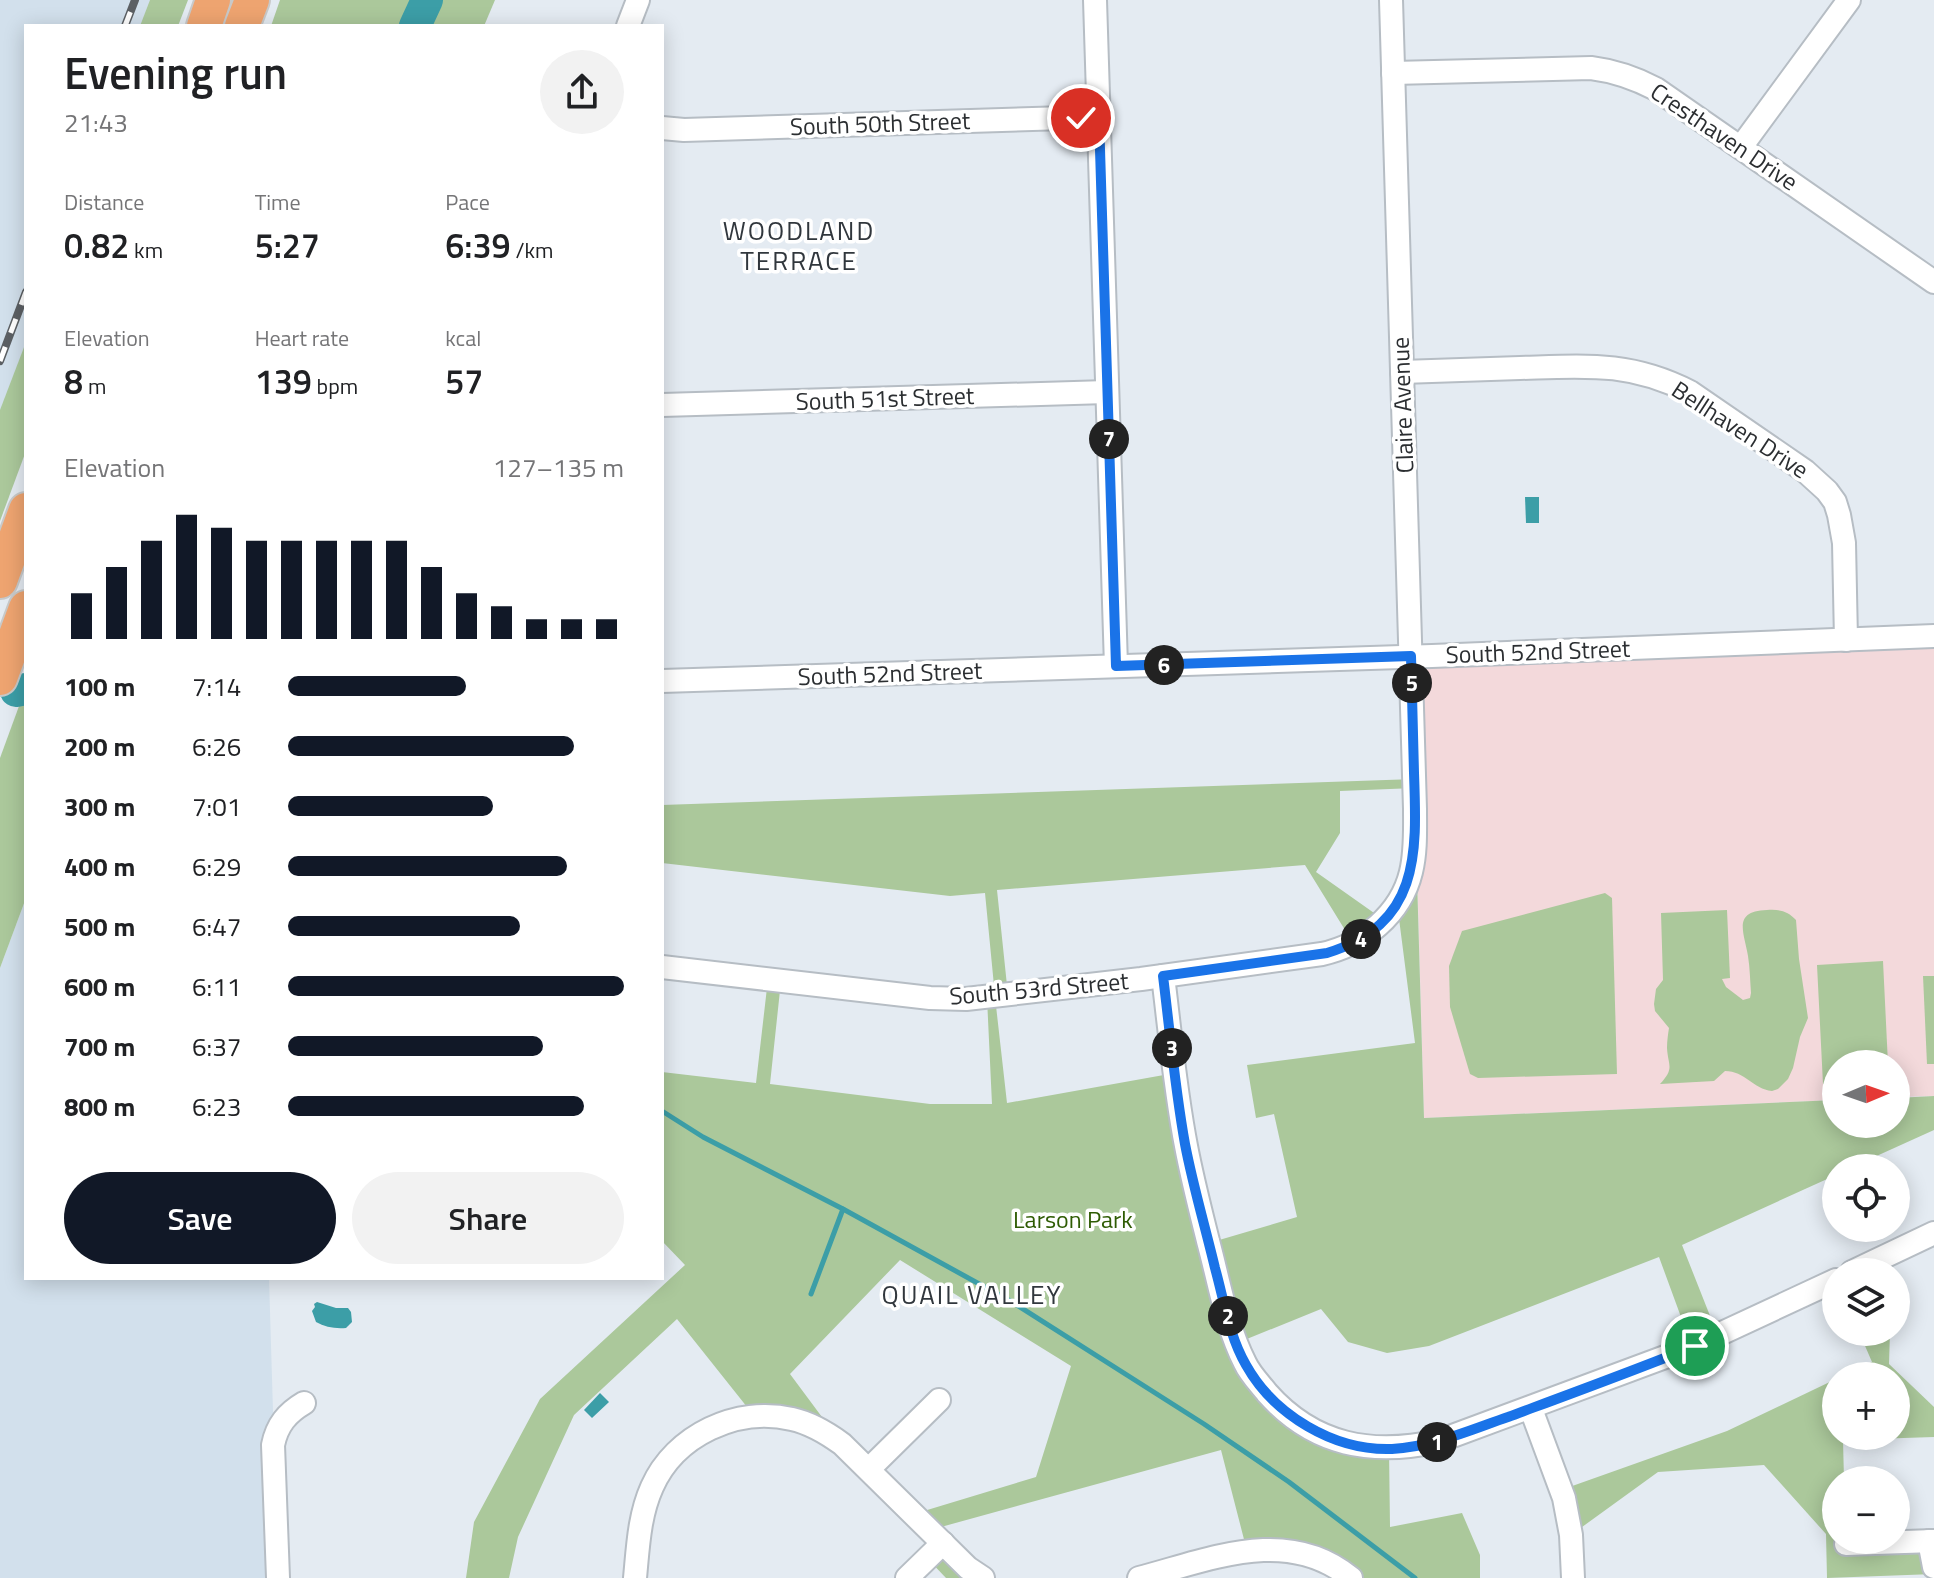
<!DOCTYPE html>
<meta charset="utf-8">
<style>
:root{--surface:#fff;--page:#f2f2f2;--text:#202124;--muted:#757577;--accent:#111827}
body{margin:0;font-family:"Titillium Web",sans-serif;background:var(--page);color:var(--text);height:100vh;display:flex;flex-direction:column;font-size:30px;white-space:nowrap}
*{box-sizing:border-box;margin:0}
p{font-size:26px;color:var(--muted)}
.icon{flex:none;width:44px;height:44px;fill:none;stroke:currentColor;stroke-width:2;stroke-linecap:round;stroke-linejoin:round}
.map{position:relative;flex:1;overflow:hidden}
.sheet{position:absolute;left:24px;top:24px;width:640px;height:1256px;display:flex;flex-direction:column;background:var(--surface);border-radius:0px;box-shadow:0 4px 20px #0003}
.sheet>*{flex:none}
.needle{width:52px;rotate:88deg}
.tools{position:absolute;left:1822px;top:1050px;display:grid;gap:16px}
.tools a{display:grid;place-items:center;width:88px;height:88px;border-radius:50%;background:var(--surface);box-shadow:0 4px 20px #0003;font-size:40px}
.pin{position:absolute;display:grid;place-items:center;width:68px;height:68px;color:#fff;margin:-34px;border:4px solid #fff;border-radius:50%;box-shadow:0 2px 8px #0007}
.km{position:absolute;width:40px;height:40px;margin:-20px;border-radius:50%;background:#222;color:#fff;font-size:22px;line-height:40px;text-align:center}
.round{display:grid;place-items:center;flex:none;width:84px;height:84px;border-radius:42px;background:var(--page)}
.head{display:flex;align-items:center;justify-content:space-between;height:136px;padding:0 40px}
h1{font-size:44px;font-weight:600;line-height:60px}
.stats{display:grid;grid-template-columns:repeat(3,1fr);gap:12px;height:136px;padding:8px 40px}
.stats div{display:grid;align-content:center}
.stats b{font-size:34px;font-weight:600}
.stats small{font-size:22px;font-weight:400}
.stats p{font-size:22px}
.chart{height:224px;padding:16px 40px}
.chart p{display:flex;justify-content:space-between}
.chart svg{width:100%;height:144px;margin-top:8px;stroke:var(--accent);stroke-width:6}
.button{display:flex;gap:16px;margin-top:auto;padding:16px 40px}
.button a{flex:1;height:92px;border-radius:48px;background:var(--accent);color:#fff;font-size:32px;font-weight:600;line-height:92px;text-align:center}
.button a+a{background:var(--page);color:var(--text)}
ul{padding:0 40px;list-style:none;font-size:26px}
li{display:grid;grid-template-columns:128px 96px 1fr;align-items:center;height:60px}
li i{height:20px;border-radius:10px;background:var(--accent)}
.map>svg:first-child{display:block}
.built{fill:#d2e0ec}
.education{fill:#f3d9db}
.green{fill:#abc89b}
.water{fill:#3c9ea7}
.lines{fill:none;stroke-linecap:round;stroke-linejoin:round}
.stream{stroke:#3c9ea7;stroke-width:5}
.river{stroke:#3c9ea7;stroke-width:32}
.street-casing{stroke:#b6bdc4;stroke-width:26}
.primary-casing{stroke:#c8c9c9;stroke-width:38}
.street{stroke:#fff;stroke-width:22}
.primary{stroke:#eea470;stroke-width:34}
.rail-casing{stroke:#5c6064;stroke-width:8}
.rail{stroke:#fff;stroke-width:5;stroke-dasharray:15;stroke-linecap:butt}
.route-casing{stroke:#fff;stroke-width:16}
.route{stroke:#1a73e8;stroke-width:10}
.labels{text-anchor:middle;stroke-width:7;stroke-linejoin:round;paint-order:stroke}
.street-label{font-size:24px;fill:#2b2e31;stroke:#fff}
.park-label{font-size:24px;fill:#2f5c04;stroke:#fff}
.neighbourhood-label{font-size:26px;letter-spacing:2px;fill:#31373d;stroke:#fff}
</style>
<div class="map">
<svg width="1934" height="1578" viewBox="0 0 1934 1578">
<rect width="100%" height="100%" fill="#e4ebf2"/>
<g class="built">
<polygon points="0,0 161,0 152,26 26,26 26,368 0,438"/>
<polygon points="26,898 26,1278 119,1278 120,1280 269,1278 278,1578 0,1578 0,968"/>
</g>
<polygon class="education" points="1934,636 1934,1096 1896,1097 1896,1064 1836,1064 1836,1100 1424,1118 1411,656"/>
<g class="green">
<polygon points="150,0 188,0 178,26 140,26"/>
<polygon points="280,0 495,0 484,26 271,26"/>
<polygon points="26,342 26,451 0,521 0,410"/>
<polygon points="26,687 26,898 0,968 0,758"/>
<polygon points="1415,779 1415,788 1340,791 1340,833 1316,872 1384,920 1353,943 1305,865 997,890 1008,995 995,997 1007,1103 1175,1073 1209,1243 1297,1217 1274,1114 1256,1118 1247,1065 1415,1043 1397,903 1415,809 1424,1118 1836,1100 1836,1124 1896,1124 1896,1098 1934,1096 1934,1130 1850,1168 1836,1168 1836,1175 1682,1245 1718,1336 1692,1347 1659,1257 1429,1346 1387,1353 1348,1342 1321,1309 1237,1343 1283,1409 1389,1449 1390,1527 1462,1513 1480,1555 1480,1578 1351,1578 1347,1575 1247,1551 1221,1450 930,1530 914,1514 1036,1477 1071,1366 900,1260 790,1374 842,1444 755,1417 677,1319 574,1415 518,1537 509,1578 466,1578 474,1522 540,1399 685,1265 662,1241 662,1072 756,1083 768,979 781,981 770,1084 930,1104 992,1104 987,998 995,996 985,893 950,896 662,863 662,805"/>
<polygon points="1605,893 1612,898 1617,1074 1478,1078 1470,1074 1450,1007 1449,966 1462,931"/>
<path d="M1727,910L1730,978L1722,979L1726,987L1743,1000L1750,998L1751,993C1750,981 1750,968 1748,956C1744,932 1732,911 1767,910C1779,909 1788,911 1796,920L1799,959L1808,1018L1800,1037L1793,1068L1788,1079L1778,1089L1772,1091C1753,1089 1745,1071 1725,1071L1714,1081L1660,1084C1675,1068 1668,1066 1667,1048C1667,1041 1668,1034 1669,1028L1655,1011L1654,1004L1656,989L1663,980L1661,913Z"/>
<polygon points="1883,961 1888,1064 1836,1064 1836,1084 1823,1084 1817,965"/>
<polygon points="1923,976 1934,976 1934,1064 1927,1064"/>
<polygon points="1859,1332 1890,1332 1889,1364 1934,1407 1934,1437 1843,1440 1844,1480 1836,1480 1836,1540 1934,1541 1934,1574 1827,1578 1826,1534 1764,1465 1658,1472 1571,1535 1561,1490 1727,1431 1836,1379 1836,1436 1896,1436 1896,1376 1842,1376 1872,1362"/>
<polygon points="943,1543 983,1578 946,1578 927,1558"/>
</g>
<g class="water">
<polygon points="1525,497 1539,497 1539,523 1526,523"/>
<path d="M317,1302L336,1308H348L351,1312L352,1322L346,1328C335,1329 325,1327 316,1322L312,1311L315,1307L314,1304Z"/>
<polygon points="600,1393 609,1402 592,1418 584,1410"/>
</g>
<g class="lines">
<g class="stream">
<polyline points="662,1111 703,1137 843,1209 1012,1302 1204,1424 1289,1482 1415,1578"/>
<polyline points="811,1294 843,1209"/>
</g>
<g class="river">
<polyline points="415,26 427,0"/>
<polyline points="16,691 26,689"/>
</g>
<g class="street-casing">
<g id="street">
<polyline points="1095,0 1116,666"/>
<polyline points="628,26 638,0"/>
<path d="M1393,73L1591,68C1615,71 1635,78 1656,89L1934,282"/>
<polyline points="662,128 684,130 1099,117"/>
<polyline points="1741,147 1849,0"/>
<path d="M1402,372C1441,371 1480,369 1520,368C1584,366 1630,361 1690,392L1805,471L1827,491L1835,502L1839,515L1844,543L1846,640"/>
<polyline points="662,405 1107,392"/>
<polyline points="662,681 1432,656 1934,636"/>
<path d="M662,967L930,998L966,999L1141,979L1322,954C1363,945 1401,914 1411,872C1416,852 1415,830 1415,809L1391,0"/>
<path d="M1163,976C1170,1032 1175,1090 1186,1146C1192,1178 1200,1209 1208,1241C1219,1281 1226,1326 1245,1363C1250,1374 1260,1384 1267,1393C1314,1446 1372,1456 1439,1441L1692,1347L1836,1280"/>
<polyline points="1852,1272 1934,1233"/>
<polyline points="1531,1409 1564,1498 1571,1535 1573,1578"/>
<polyline points="869,1469 939,1400"/>
<polyline points="1929,1541 1934,1567"/>
<polyline points="1846,1544 1934,1541"/>
<path d="M278,1578L273,1445C277,1425 287,1413 304,1403"/>
<path d="M635,1578C638,1547 639,1516 652,1487C675,1435 737,1406 792,1419C810,1423 827,1433 842,1444L968,1568L983,1578"/>
<polyline points="907,1578 943,1543"/>
<path d="M1139,1578C1209,1560 1287,1525 1351,1578"/>
</g>
</g>
<g class="primary-casing">
<g id="primary">
<polyline points="204,26 213,0"/>
<polyline points="242,26 252,0"/>
<polyline points="0,581 26,510"/>
<polyline points="0,678 26,608"/>
</g>
</g>
<use href="#street" class="street"/>
<use href="#primary" class="primary"/>
<g class="rail-casing">
<g id="rail">
<polyline points="125,26 135,0"/>
<polyline points="0,361 26,292"/>
</g>
</g>
<use href="#rail" class="rail"/>
</g>
<g class="lines">
<g class="route-casing">
<path id="route" d="M1081,118L1099,117L1116,666L1411,656C1412,695 1413,734 1414,773C1417,855 1420,924 1327,953L1163,976C1170,1032 1175,1089 1185,1144C1193,1186 1205,1226 1215,1268C1224,1300 1229,1336 1246,1365C1274,1415 1334,1451 1392,1449C1432,1447 1470,1430 1508,1417C1570,1394 1633,1371 1695,1346"/>
</g>
<use href="#route" class="route"/>
</g>
<g class="labels">
<g class="street-label">
<text transform="translate(880 124) rotate(-2)" y="8">South 50th Street</text>
<text transform="translate(1724 137) rotate(34)" y="8">Cresthaven Drive</text>
<text transform="translate(885 399) rotate(-2)" y="8">South 51st Street</text>
<text transform="translate(1403 405) rotate(-92)" y="8">Claire Avenue</text>
<text transform="translate(1740 430) rotate(33)" y="8">Bellhaven Drive</text>
<text transform="translate(1538 652) rotate(-2)" y="8">South 52nd Street</text>
<text transform="translate(890 674) rotate(-2)" y="8">South 52nd Street</text>
<text transform="translate(1039 989) rotate(-5)" y="8">South 53rd Street</text>
</g>
<g class="park-label">
<text x="1073" y="1228">Larson Park</text>
</g>
<g class="neighbourhood-label">
<text x="799" y="240">WOODLAND<tspan x="799" dy="30">TERRACE</tspan></text>
<text x="972" y="1304">QUAIL VALLEY</text>
</g>
</g>
</svg>
<div class="tools">
<a><svg class="needle" viewBox="-14 -14 28 28"><path d="M0-13l5 13h-10z" fill="#e53935"/><path d="M0 13l5-13h-10z" fill="#757577"/></svg></a>
<a><svg class="icon" aria-label="locate" viewBox="0 0 24 24"><circle cx="12" cy="12" r="6"/><path d="M12 2v4M12 18v4M2 12h4M18 12h4"/></svg></a>
<a><svg class="icon" aria-label="layers" viewBox="0 0 24 24"><path d="M12 4l9 5-9 5-9-5zM3 14l9 5 9-5"/></svg></a>
<a>+</a>
<a>−</a>
</div>
<div class="pin" style="left:1695px;top:1346px;background:#1e9e55"><svg class="icon" aria-label="arrive" viewBox="0 0 24 24"><path d="M6 21V4h12l-3 4 3 4H6"/></svg></div>
<div class="pin" style="left:1081px;top:118px;background:#d93025"><svg class="icon" aria-label="check" viewBox="0 0 24 24"><path d="M5 12l5 5 9-10"/></svg></div>
<b class="km" style="left:1437px;top:1442px">1</b>
<b class="km" style="left:1228px;top:1316px">2</b>
<b class="km" style="left:1172px;top:1048px">3</b>
<b class="km" style="left:1361px;top:939px">4</b>
<b class="km" style="left:1412px;top:683px">5</b>
<b class="km" style="left:1164px;top:665px">6</b>
<b class="km" style="left:1109px;top:439px">7</b>
<section class="sheet">
<div class="head"><div><h1>Evening run</h1><p>21:43</p></div><a class="round"><svg class="icon" aria-label="share" viewBox="0 0 24 24"><path d="M12 15V3M7 8l5-5 5 5M5 13v7h14v-7"/></svg></a></div>
<div class="stats">
<div><p>Distance</p><b>0.82<small> km</small></b></div>
<div><p>Time</p><b>5:27</b></div>
<div><p>Pace</p><b>6:39<small> /km</small></b></div>
</div>
<div class="stats">
<div><p>Elevation</p><b>8<small> m</small></b></div>
<div><p>Heart rate</p><b>139<small> bpm</small></b></div>
<div><p>kcal</p><b>57</b></div>
</div>
<div class="chart"><p><span>Elevation</span>127–135 m</p>
<svg viewBox="0 0 160 44" preserveAspectRatio="none"><path d="M5 44V30M15 44V22M25 44V14M35 44V6M45 44V10M55 44V14M65 44V14M75 44V14M85 44V14M95 44V14M105 44V22M115 44V30M125 44V34M135 44V38M145 44V38M155 44V38"/></svg>
</div>
<ul>
<li><b>100 m</b>7:14<i style="width:53%"></i></li>
<li><b>200 m</b>6:26<i style="width:85%"></i></li>
<li><b>300 m</b>7:01<i style="width:61%"></i></li>
<li><b>400 m</b>6:29<i style="width:83%"></i></li>
<li><b>500 m</b>6:47<i style="width:69%"></i></li>
<li><b>600 m</b>6:11<i style="width:100%"></i></li>
<li><b>700 m</b>6:37<i style="width:76%"></i></li>
<li><b>800 m</b>6:23<i style="width:88%"></i></li>
</ul>
<div class="button"><a>Save</a><a>Share</a></div>
</section>
</div>
